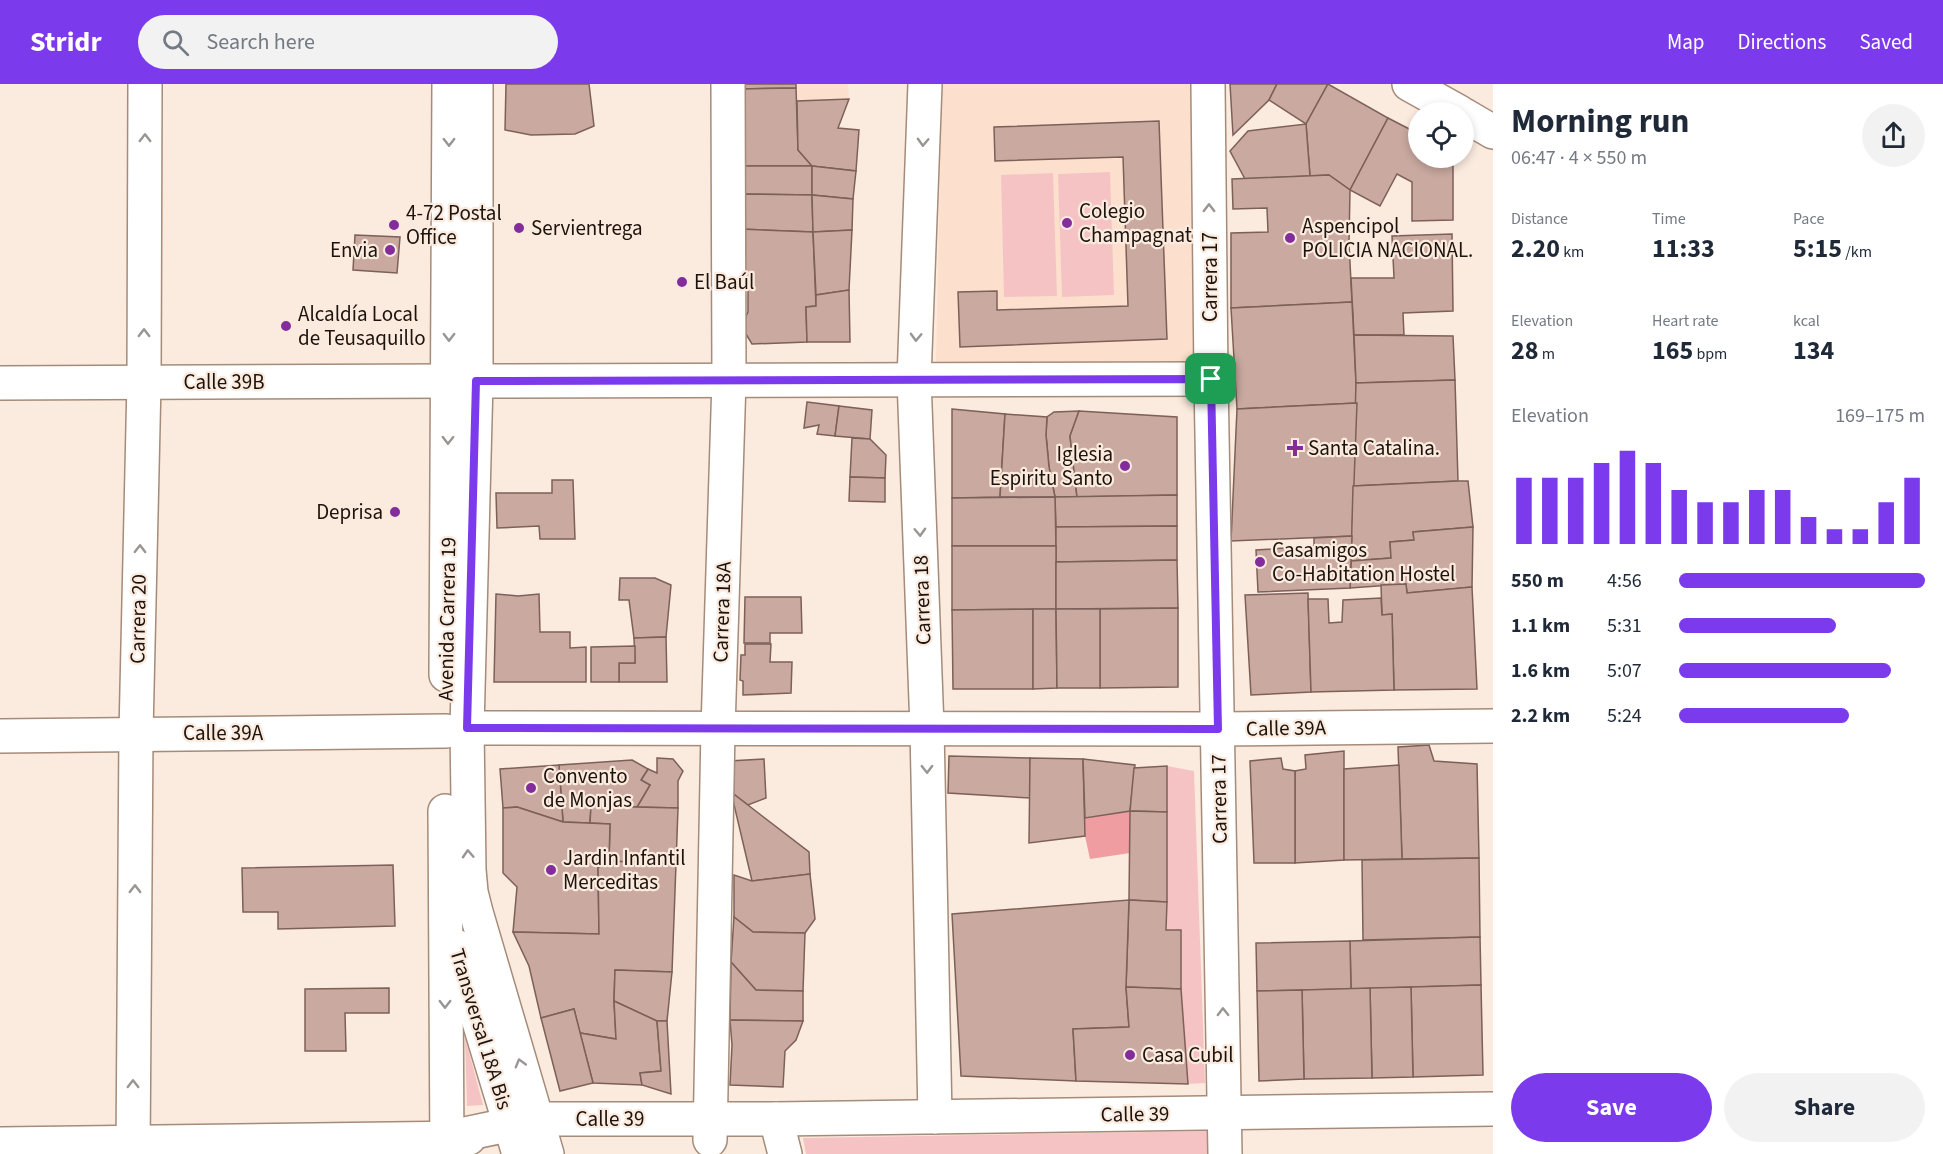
<!DOCTYPE html>
<meta charset="utf-8">
<style>
:root{--surface:#fff;--page:#f2f2f3;--text:#1f2937;--muted:#747a83;--accent:#7c3aed}
body{margin:0;font-family:"Source Sans 3",sans-serif;background:var(--page);color:var(--text);height:100vh;display:flex;flex-direction:column;font-size:22px;white-space:nowrap}
*{box-sizing:border-box;margin:0}
p{font-size:20px;color:var(--muted)}
.icon{flex:none;width:33px;height:33px;fill:none;stroke:currentColor;stroke-width:2;stroke-linecap:round;stroke-linejoin:round}
.map{position:relative;flex:1;overflow:hidden}
.panel{display:flex;flex-direction:column;background:var(--surface);width:450px}
.panel>*{flex:none}
.fabs{position:absolute;left:1408px;top:18px;display:grid;gap:12px}
.fabs a{display:grid;place-items:center;width:66px;height:66px;border-radius:50%;background:var(--surface);box-shadow:0 3px 9px #0003;font-size:30px}
.pin{position:absolute;display:grid;place-items:center;width:51px;height:51px;color:#fff;margin:-26px;border-radius:12px;box-shadow:0 3px 9px #0006}
.round{display:grid;place-items:center;flex:none;width:63px;height:63px;border-radius:32px;background:var(--page)}
.summary{display:flex;align-items:center;justify-content:space-between;height:102px;padding:0 18px}
h1{font-size:33px;font-weight:700;line-height:45px}
.stats{display:grid;grid-template-columns:repeat(3,1fr);gap:9px;height:102px;padding:6px 18px}
.stats div{display:grid;align-content:center}
.stats b{font-size:26px;font-weight:700}
.stats small{font-size:16px;font-weight:400}
.stats p{font-size:16px}
.chart{height:168px;padding:12px 18px}
.chart p{display:flex;justify-content:space-between}
.chart svg{width:100%;height:108px;margin-top:6px;stroke:var(--accent);stroke-width:6}
.cta{display:flex;gap:12px;margin-top:auto;padding:12px 18px}
.cta a{flex:1;height:69px;border-radius:36px;background:var(--accent);color:#fff;font-size:24px;font-weight:700;line-height:69px;text-align:center}
.cta a+a{background:var(--page);color:var(--text)}
ul{padding:0 18px;list-style:none;font-size:20px}
li{display:grid;grid-template-columns:96px 72px 1fr;align-items:center;height:45px}
li i{height:15px;border-radius:8px;background:var(--accent)}
header{display:flex;align-items:center;gap:36px;box-sizing:border-box;height:84px;padding:0 30px;background:var(--accent);color:#fff}
header strong{font-size:28px}
nav{display:flex;gap:33px;margin-inline-start:auto;font-size:21px}
.search{width:420px;height:54px;background:var(--page);display:flex;align-items:center;gap:15px;box-sizing:border-box;padding:0 21px;border-radius:33px;color:var(--muted);font-size:22px}
main{display:flex;flex:1;min-height:0}
.map>svg:first-child{display:block}
.built{fill:#fce0cd}
.green{fill:#f6c3c5}
.forest{fill:#f09da1}
.building{fill:#c9a9a0;stroke:#7d6058;stroke-width:1.5}
.lines{fill:none;stroke-linecap:round;stroke-linejoin:round}
.minor-casing{stroke:#a58b79;stroke-width:36}
.major-casing{stroke:#a58b79;stroke-width:36}
.minor{stroke:#fff;stroke-width:33}
.major{stroke:#fff;stroke-width:33}
.oneway{stroke:#999592}
.route-casing{stroke:#fff;stroke-width:12}
.route{stroke:#7c3aed;stroke-width:8}
.poi-dot{fill:#822d9b;stroke:#fbeade;stroke-width:2}
.labels{text-anchor:middle;stroke-width:4.5;stroke-linejoin:round;paint-order:stroke}
.poi-label{font-size:21px;fill:#1d130d;stroke:#fbeade;text-anchor:start}
.street-label{font-size:21px;fill:#1d130d;stroke:#fbeade}
</style>
<header>
<strong>Stridr</strong>
<div class="search"><svg class="icon" aria-label="search" viewBox="0 0 24 24"><circle cx="10" cy="10" r="6"/><path d="M15 15l6 6"/></svg>Search here</div>
<nav><a>Map</a><a>Directions</a><a>Saved</a></nav>
</header>
<main>
<div class="map">
<svg width="1493" height="1070" viewBox="0 0 1493 1070">
<rect width="100%" height="100%" fill="#fbeade"/>
<g class="built">
<polygon points="796,0 848,0 849,15 797,17"/>
<polygon points="942,0 1193,0 1196,283 936,279"/>
</g>
<g class="green">
<polygon points="1110,88 1114,211 1062,213 1058,90"/>
<polygon points="1053,89 1057,212 1004,213 1001,91"/>
<polygon points="1167,682 1194,687 1205,999 1188,1000 1181,905 1180,846 1167,846"/>
<polygon points="465,953 483,1021 467,1022"/>
<polygon points="1208,1047 1209,1070 806,1070 803,1054"/>
</g>
<polygon class="forest" points="1130,727 1130,769 1090,775 1085,752 1085,734"/>
<g class="building">
<polygon points="506,0 589,0 594,42 575,50 531,51 505,46"/>
<polygon points="742,0 796,0 796,4 741,5"/>
<polygon points="1230,0 1277,0 1269,16 1233,51"/>
<polygon points="1277,0 1328,0 1306,40 1269,16"/>
<polygon points="1328,0 1388,34 1350,106 1329,91 1310,92 1306,40"/>
<polygon points="796,4 798,66 812,82 741,82 741,5"/>
<polygon points="849,15 838,44 859,46 856,87 812,82 798,66 797,17"/>
<polygon points="1388,34 1419,50 1419,74 1453,74 1453,136 1412,137 1412,98 1397,90 1380,122 1350,106"/>
<polygon points="1159,37 1167,255 960,263 958,208 997,207 997,226 1128,222 1123,73 995,77 994,43"/>
<polygon points="1306,40 1310,92 1245,95 1230,67 1248,47"/>
<polygon points="741,82 812,82 812,111 741,110"/>
<polygon points="812,82 856,87 853,115 812,111"/>
<polygon points="1329,91 1350,106 1349,159 1352,218 1231,224 1231,149 1268,148 1267,124 1233,125 1232,95"/>
<polygon points="741,110 812,111 813,148 739,145"/>
<polygon points="812,111 853,115 852,146 813,148"/>
<polygon points="739,145 813,148 816,222 806,223 807,258 752,260 741,242 748,228 748,202 737,193"/>
<polygon points="852,146 849,206 816,211 813,148"/>
<polygon points="1452,150 1453,227 1403,229 1404,251 1354,251 1351,194 1394,194 1392,152"/>
<polygon points="355,151 400,153 397,189 353,186"/>
<polygon points="849,206 850,258 807,258 806,223 816,222 816,211"/>
<polygon points="1352,218 1357,319 1237,325 1231,224"/>
<polygon points="1354,251 1453,252 1455,296 1356,299"/>
<polygon points="1455,296 1458,397 1353,402 1356,299"/>
<polygon points="807,318 839,322 835,352 817,350 819,341 804,344"/>
<polygon points="1357,319 1352,452 1231,457 1237,325"/>
<polygon points="839,322 872,326 870,355 835,352"/>
<polygon points="952,325 1005,330 1000,413 952,414"/>
<polygon points="1079,327 1070,352 1077,413 1055,413 1049,383 1046,351 1047,333 1054,328"/>
<polygon points="1079,327 1177,333 1177,411 1077,413 1070,352"/>
<polygon points="1005,330 1047,333 1046,351 1049,383 1055,413 1000,413"/>
<polygon points="852,354 870,355 886,371 885,394 850,393"/>
<polygon points="850,393 885,394 885,418 849,417"/>
<polygon points="552,396 573,396 575,455 540,455 539,442 497,444 496,409 552,409"/>
<polygon points="1458,397 1468,397 1473,443 1413,448 1414,456 1390,458 1391,474 1351,477 1353,402"/>
<polygon points="1177,411 1177,442 1056,443 1055,413"/>
<polygon points="1055,413 1056,462 952,462 952,414"/>
<polygon points="1177,442 1177,476 1056,478 1056,443"/>
<polygon points="1473,443 1472,503 1407,509 1406,500 1350,504 1351,477 1391,474 1390,458 1414,456 1413,448"/>
<polygon points="1352,452 1350,504 1258,508 1256,466 1314,462 1314,454"/>
<polygon points="952,462 1056,462 1056,525 952,526"/>
<polygon points="1177,476 1178,524 1056,525 1056,478"/>
<polygon points="620,494 655,494 671,501 666,553 634,554 629,516 619,516"/>
<polygon points="1406,500 1407,509 1472,503 1477,605 1394,606 1392,530 1382,531 1381,501"/>
<polygon points="1308,509 1311,608 1251,611 1245,511"/>
<polygon points="496,510 518,512 539,510 540,548 570,548 570,564 586,563 586,598 494,598"/>
<polygon points="745,513 801,513 802,549 770,549 770,559 744,559"/>
<polygon points="1381,514 1382,531 1392,530 1394,606 1311,608 1308,515 1328,515 1329,539 1342,538 1343,516"/>
<polygon points="1178,524 1178,603 1100,604 1100,525"/>
<polygon points="1033,525 1033,605 953,605 952,526"/>
<polygon points="1033,525 1056,525 1057,604 1033,605"/>
<polygon points="1056,525 1100,525 1100,604 1057,604"/>
<polygon points="666,553 667,598 619,598 619,579 635,579 634,554"/>
<polygon points="745,560 771,560 770,578 792,578 791,609 743,611 743,597 740,596 741,571 745,571"/>
<polygon points="635,562 635,579 619,579 619,598 591,598 591,563"/>
<polygon points="1429,661 1434,677 1477,680 1479,774 1402,775 1398,663"/>
<polygon points="1344,667 1344,776 1295,779 1295,687 1306,685 1305,671"/>
<polygon points="949,672 1030,674 1030,714 948,709"/>
<polygon points="657,674 673,675 683,687 678,697 678,724 637,723 650,701 641,696 648,685 657,689"/>
<polygon points="1030,674 1083,675 1085,752 1029,759"/>
<polygon points="1281,674 1283,685 1295,687 1295,779 1254,779 1250,677"/>
<polygon points="764,675 766,714 748,721 731,708 729,677"/>
<polygon points="1083,675 1135,681 1130,727 1085,734"/>
<polygon points="632,676 648,685 641,696 650,701 637,723 591,722 590,739 563,738 559,681"/>
<polygon points="559,681 563,738 517,723 503,724 500,685"/>
<polygon points="1399,681 1402,775 1344,776 1344,685"/>
<polygon points="1167,682 1167,728 1130,727 1134,684"/>
<polygon points="731,708 809,768 810,790 752,797"/>
<polygon points="591,722 678,724 676,780 609,777 610,740 590,739"/>
<polygon points="517,723 563,738 610,740 609,777 598,784 599,850 513,848 517,803 503,789 503,724"/>
<polygon points="1130,727 1167,728 1167,818 1129,816"/>
<polygon points="1479,774 1480,853 1363,856 1362,776"/>
<polygon points="609,777 676,780 672,888 615,886 614,917 616,955 580,949 574,925 541,934 529,882 513,848 599,850 598,784"/>
<polygon points="393,781 395,842 278,845 278,828 243,828 242,784"/>
<polygon points="810,790 815,835 805,849 753,848 734,833 734,791 752,797"/>
<polygon points="1129,816 1167,818 1166,846 1181,846 1181,905 1126,903"/>
<polygon points="1129,816 1126,903 1129,943 1073,945 1076,997 961,992 952,830"/>
<polygon points="734,833 753,848 805,849 803,907 756,906 731,878"/>
<polygon points="1480,853 1481,901 1351,905 1350,857"/>
<polygon points="1350,857 1351,905 1257,907 1256,859"/>
<polygon points="731,878 756,906 803,907 803,937 730,936"/>
<polygon points="615,886 672,888 667,937 657,937 614,917"/>
<polygon points="1481,901 1483,991 1413,993 1411,903"/>
<polygon points="1126,903 1181,905 1188,1000 1076,997 1073,945 1129,943"/>
<polygon points="1411,903 1413,993 1372,994 1370,904"/>
<polygon points="389,904 389,929 345,929 346,967 305,967 305,905"/>
<polygon points="1370,904 1372,994 1304,995 1302,906"/>
<polygon points="1302,906 1304,995 1259,997 1257,907"/>
<polygon points="614,917 657,937 661,987 640,989 642,1001 593,999 580,949 616,955"/>
<polygon points="574,925 593,999 560,1007 541,934"/>
<polygon points="730,936 803,937 796,956 785,967 783,1003 730,1001 732,961"/>
<polygon points="657,937 667,937 671,1010 642,1001 640,989 661,987"/>
</g>
<g class="lines">
<g class="minor-casing">
<g id="minor">
<polyline points="925,0 914,295 927,644 935,1033"/>
<polyline points="1208,0 1211,295 1225,1070"/>
<polyline points="1409,0 1459,28"/>
<polyline points="1464,31 1493,48"/>
<polyline points="476,297 1211,295"/>
<polyline points="0,299 449,297"/>
<polyline points="467,644 1218,645 1493,642"/>
<polyline points="0,652 446,647"/>
<polyline points="776,1035 785,1070"/>
<polyline points="446,1054 536,1035 776,1035 1493,1025"/>
<polyline points="710,1056 718,645 729,296 728,0"/>
<polyline points="0,1060 469,1054"/>
<polyline points="133,1070 136,649 144,298 145,0"/>
</g>
</g>
<g class="major-casing">
<g id="major">
<polyline points="476,0 476,297 467,644 469,786 471,808 476,828 547,1070"/>
<polyline points="446,591 449,0"/>
<polyline points="445,727 447,1070"/>
<polyline points="456,862 519,1070"/>
</g>
</g>
<use href="#minor" class="minor"/>
<use href="#major" class="major"/>
</g>
<defs><path id="oneway-chevron" d="M-2-3.5L2.5 0L-2 3.5" fill="none" stroke-width="1.6" stroke-linecap="round" stroke-linejoin="round" transform="scale(1.5)"/></defs>
<g class="oneway">
<use href="#oneway-chevron" transform="translate(145 54) rotate(-90)"/>
<use href="#oneway-chevron" transform="translate(449 58) rotate(90)"/>
<use href="#oneway-chevron" transform="translate(923 58) rotate(92)"/>
<use href="#oneway-chevron" transform="translate(1209 124) rotate(-90)"/>
<use href="#oneway-chevron" transform="translate(144 249) rotate(-90)"/>
<use href="#oneway-chevron" transform="translate(449 253) rotate(90)"/>
<use href="#oneway-chevron" transform="translate(916 253) rotate(92)"/>
<use href="#oneway-chevron" transform="translate(448 356) rotate(91)"/>
<use href="#oneway-chevron" transform="translate(920 448) rotate(88)"/>
<use href="#oneway-chevron" transform="translate(140 465) rotate(-89)"/>
<use href="#oneway-chevron" transform="translate(927 685) rotate(89)"/>
<use href="#oneway-chevron" transform="translate(468 770) rotate(-93)"/>
<use href="#oneway-chevron" transform="translate(135 805) rotate(-90)"/>
<use href="#oneway-chevron" transform="translate(445 920) rotate(90)"/>
<use href="#oneway-chevron" transform="translate(1223 928) rotate(-91)"/>
<use href="#oneway-chevron" transform="translate(520 979) rotate(-106)"/>
<use href="#oneway-chevron" transform="translate(133 1000) rotate(-90)"/>
</g>
<g class="lines">
<g class="route-casing">
<polygon id="route" points="1211,295 1218,645 467,644 476,297"/>
</g>
<use href="#route" class="route"/>
</g>
<g class="poi-dot">
<circle cx="1067" cy="139" r="6"/>
<circle cx="394" cy="141" r="6"/>
<circle cx="519" cy="144" r="6"/>
<circle cx="1290" cy="154" r="6"/>
<circle cx="390" cy="166" r="6"/>
<circle cx="682" cy="198" r="6"/>
<circle cx="286" cy="242" r="6"/>
<path d="M1292 355h6v6h6v6h-6v6h-6v-6h-6v-6h6z"/>
<circle cx="1125" cy="382" r="6"/>
<circle cx="395" cy="428" r="6"/>
<circle cx="1260" cy="478" r="6"/>
<circle cx="531" cy="704" r="6"/>
<circle cx="551" cy="786" r="6"/>
<circle cx="1130" cy="971" r="6"/>
</g>
<g class="labels">
<g class="poi-label">
<text x="1079" y="134">Colegio<tspan x="1079" dy="24">Champagnat</tspan></text>
<text x="406" y="136">4-72 Postal<tspan x="406" dy="24">Office</tspan></text>
<text x="1302" y="149">Aspencipol<tspan x="1302" dy="24">POLICIA NACIONAL.</tspan></text>
<text x="531" y="151">Servientrega</text>
<text x="378" y="173" text-anchor="end">Envia</text>
<text x="694" y="205">El Baúl</text>
<text x="298" y="237">Alcaldía Local<tspan x="298" dy="24">de Teusaquillo</tspan></text>
<text x="1308" y="371">Santa Catalina.</text>
<text x="1113" y="377" text-anchor="end">Iglesia<tspan x="1113" dy="24">Espiritu Santo</tspan></text>
<text x="383" y="435" text-anchor="end">Deprisa</text>
<text x="1272" y="473">Casamigos<tspan x="1272" dy="24">Co-Habitation Hostel</tspan></text>
<text x="543" y="699">Convento<tspan x="543" dy="24">de Monjas</tspan></text>
<text x="563" y="781">Jardin Infantil<tspan x="563" dy="24">Merceditas</tspan></text>
<text x="1142" y="978">Casa Cubil</text>
</g>
<g class="street-label">
<text transform="translate(1210 193) rotate(-90)" y="7">Carrera 17</text>
<text x="224" y="305">Calle 39B</text>
<text transform="translate(922 516) rotate(-92)" y="7">Carrera 18</text>
<text transform="translate(722 528) rotate(-88)" y="7">Carrera 18A</text>
<text transform="translate(138 535) rotate(-89)" y="7">Carrera 20</text>
<text transform="translate(447 535) rotate(-89)" y="7">Avenida Carrera 19</text>
<text transform="translate(1286 644) rotate(-1)" y="7">Calle 39A</text>
<text x="223" y="656">Calle 39A</text>
<text transform="translate(1219 715) rotate(-91)" y="7">Carrera 17</text>
<text transform="translate(481 945) rotate(73)" y="7">Transversal 18A Bis</text>
<text transform="translate(1135 1030) rotate(-1)" y="7">Calle 39</text>
<text x="610" y="1042">Calle 39</text>
</g>
</g>
</svg>
<div class="fabs">
<a><svg class="icon" aria-label="locate" viewBox="0 0 24 24"><circle cx="12" cy="12" r="6"/><path d="M12 2v4M12 18v4M2 12h4M18 12h4"/></svg></a>
</div>
<div class="pin" style="left:1211px;top:295px;background:#1e9e55"><svg class="icon" aria-label="arrive" viewBox="0 0 24 24"><path d="M6 21V4h12l-3 4 3 4H6"/></svg></div>
</div>
<section class="panel">
<div class="summary"><div><h1>Morning run</h1><p>06:47 · 4 × 550 m</p></div><a class="round"><svg class="icon" aria-label="share" viewBox="0 0 24 24"><path d="M12 15V3M7 8l5-5 5 5M5 13v7h14v-7"/></svg></a></div>
<div class="stats">
<div><p>Distance</p><b>2.20<small> km</small></b></div>
<div><p>Time</p><b>11:33</b></div>
<div><p>Pace</p><b>5:15<small> /km</small></b></div>
</div>
<div class="stats">
<div><p>Elevation</p><b>28<small> m</small></b></div>
<div><p>Heart rate</p><b>165<small> bpm</small></b></div>
<div><p>kcal</p><b>134</b></div>
</div>
<div class="chart"><p><span>Elevation</span>169–175 m</p>
<svg viewBox="0 0 160 44" preserveAspectRatio="none"><path d="M5 44V17M15 44V17M25 44V17M35 44V11M45 44V6M55 44V11M65 44V22M75 44V27M85 44V27M95 44V22M105 44V22M115 44V33M125 44V38M135 44V38M145 44V27M155 44V17"/></svg>
</div>
<ul>
<li><b>550 m</b>4:56<i style="width:100%"></i></li>
<li><b>1.1 km</b>5:31<i style="width:64%"></i></li>
<li><b>1.6 km</b>5:07<i style="width:86%"></i></li>
<li><b>2.2 km</b>5:24<i style="width:69%"></i></li>
</ul>
<div class="cta"><a>Save</a><a>Share</a></div>
</section>
</main>
